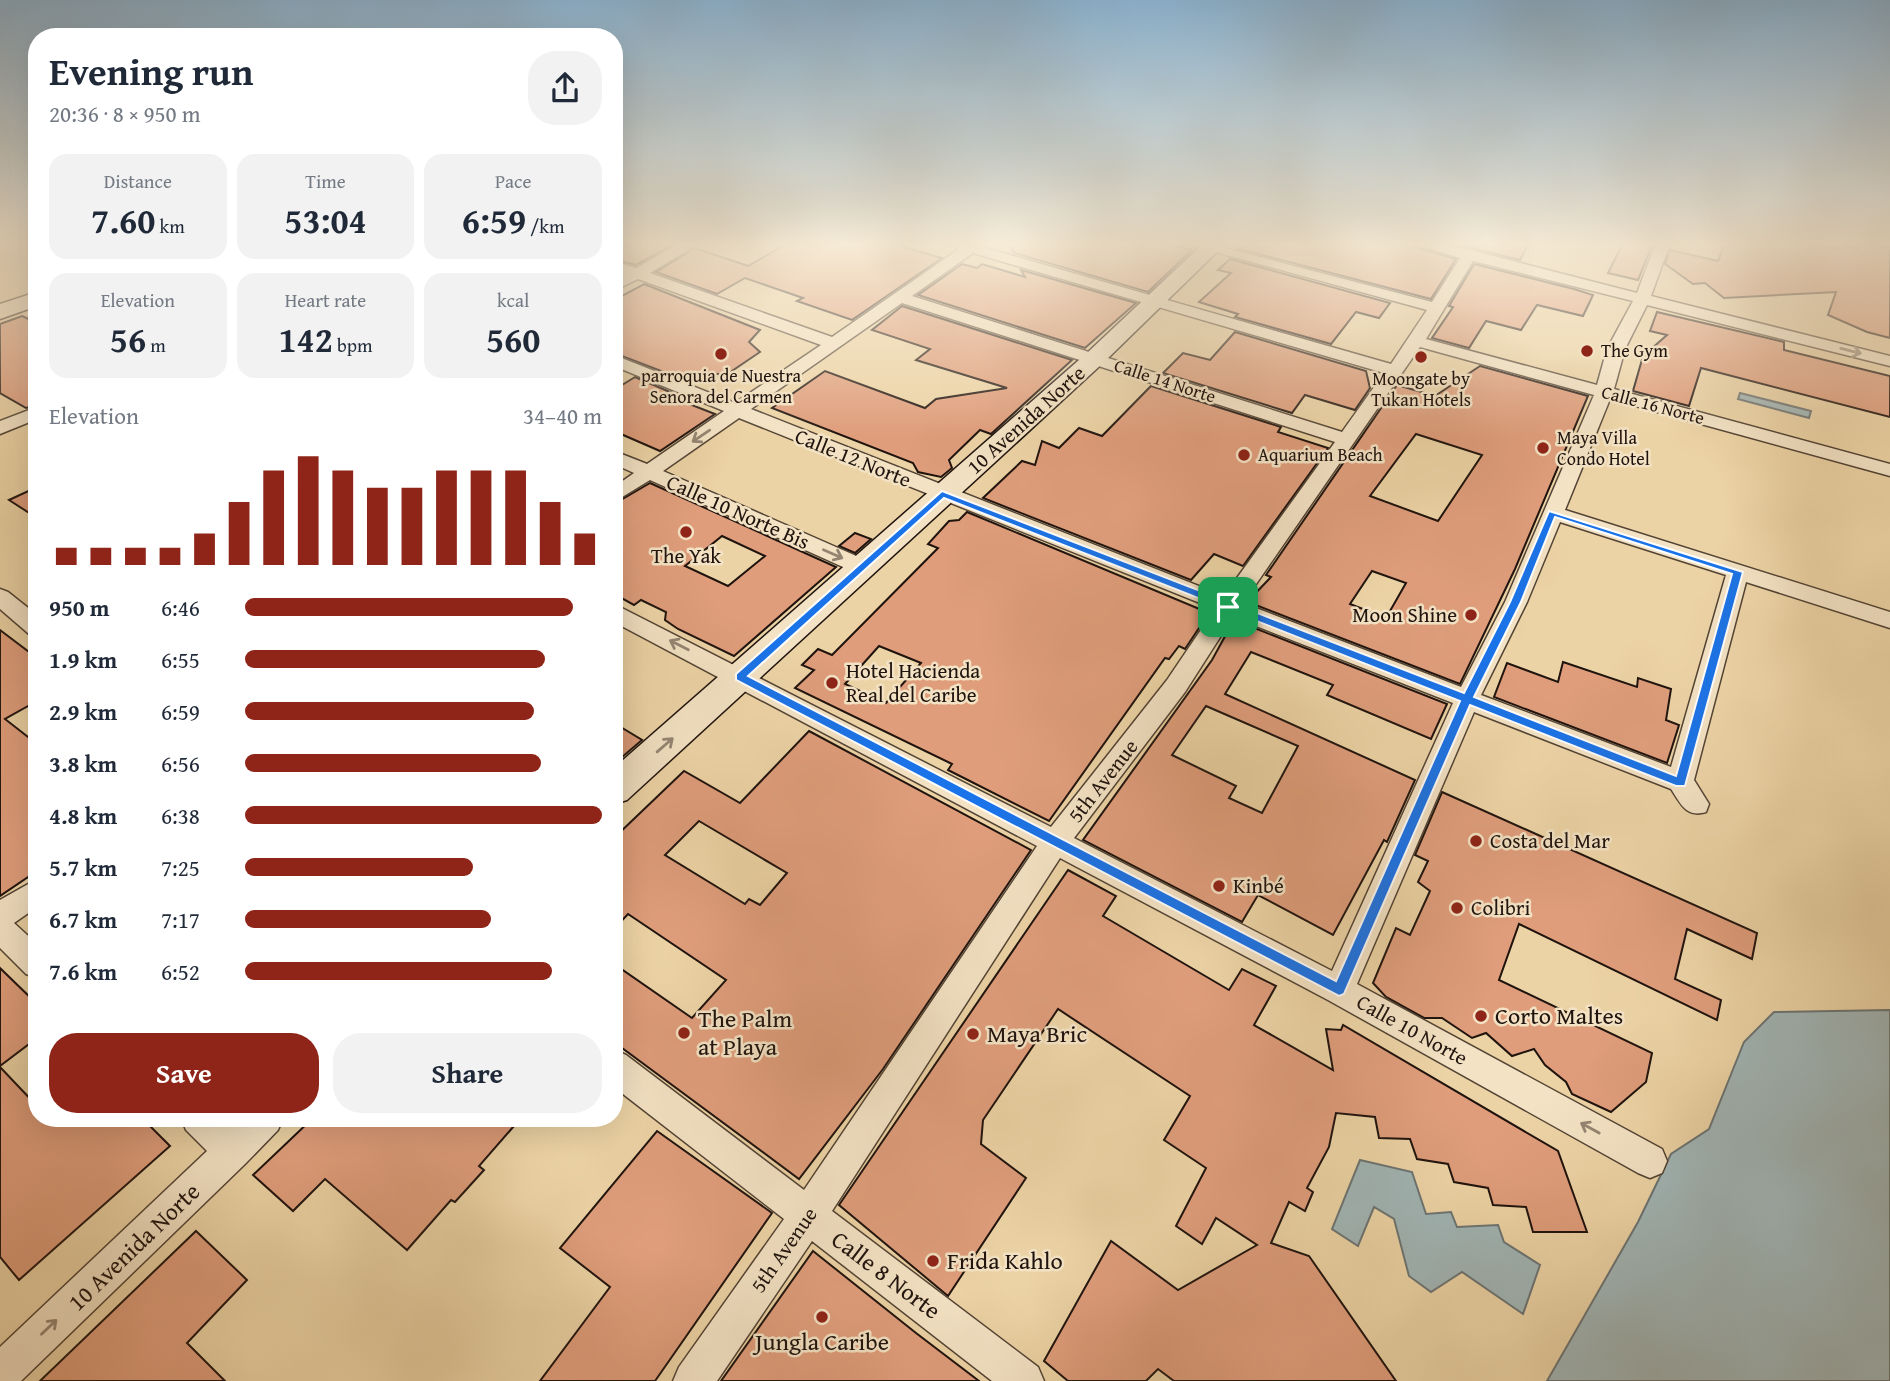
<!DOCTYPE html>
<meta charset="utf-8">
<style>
:root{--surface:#fff;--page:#f2f2f3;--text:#1f2937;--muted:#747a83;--accent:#8f2418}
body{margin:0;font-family:"Gentium Book Plus",serif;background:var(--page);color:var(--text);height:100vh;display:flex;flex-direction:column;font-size:26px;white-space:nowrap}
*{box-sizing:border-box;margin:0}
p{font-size:23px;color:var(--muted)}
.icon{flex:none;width:38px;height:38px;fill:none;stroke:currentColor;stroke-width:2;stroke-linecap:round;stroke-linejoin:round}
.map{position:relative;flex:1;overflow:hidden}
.sheet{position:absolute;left:28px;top:28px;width:595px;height:1099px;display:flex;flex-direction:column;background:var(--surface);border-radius:28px;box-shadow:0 7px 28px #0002}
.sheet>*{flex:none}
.pin{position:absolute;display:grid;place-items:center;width:60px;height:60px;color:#fff;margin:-30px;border-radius:14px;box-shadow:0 4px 10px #0006}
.round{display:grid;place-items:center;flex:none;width:74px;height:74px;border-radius:28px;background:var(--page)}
.overview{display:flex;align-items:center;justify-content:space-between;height:119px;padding:0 21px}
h1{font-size:38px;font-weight:600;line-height:52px}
.metrics{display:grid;grid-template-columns:repeat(3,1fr);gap:10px;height:119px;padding:7px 21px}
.metrics div{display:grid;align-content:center;border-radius:18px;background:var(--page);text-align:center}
.metrics b{font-size:35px;font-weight:600}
.metrics small{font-size:19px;font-weight:400}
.metrics p{font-size:19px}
.chart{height:196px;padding:14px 21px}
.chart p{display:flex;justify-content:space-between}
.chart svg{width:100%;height:126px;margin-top:7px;stroke:var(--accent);stroke-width:6}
.button{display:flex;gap:14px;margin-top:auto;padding:14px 21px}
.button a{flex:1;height:80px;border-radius:28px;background:var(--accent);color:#fff;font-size:28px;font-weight:600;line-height:80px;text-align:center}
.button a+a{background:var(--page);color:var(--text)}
ul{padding:0 21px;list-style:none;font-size:23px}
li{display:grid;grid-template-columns:112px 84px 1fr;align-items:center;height:52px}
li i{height:18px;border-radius:9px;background:var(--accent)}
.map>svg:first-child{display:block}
.water{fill:#a0b4b4;stroke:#6c7472;stroke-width:2}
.building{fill:#df9d7b;stroke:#1f130e;stroke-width:2;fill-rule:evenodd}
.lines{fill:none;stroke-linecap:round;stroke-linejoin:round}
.street-casing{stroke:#524334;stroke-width:3}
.secondary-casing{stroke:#1f130e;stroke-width:3}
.street{fill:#f3e2c4;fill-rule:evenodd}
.secondary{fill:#f3e2c4;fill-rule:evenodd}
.oneway{stroke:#948572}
.route{fill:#1a73e8;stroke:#fff;stroke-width:2;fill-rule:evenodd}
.poi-dot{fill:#8f2418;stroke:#f3e2c4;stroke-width:2.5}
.labels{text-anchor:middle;stroke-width:5;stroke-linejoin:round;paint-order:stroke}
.far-poi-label{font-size:18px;fill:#1f130e;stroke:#f3e2c4;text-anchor:start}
.far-street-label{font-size:18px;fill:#1f130e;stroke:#f3e2c4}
.street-label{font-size:21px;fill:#1f130e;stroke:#f3e2c4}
.poi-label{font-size:21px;fill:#1f130e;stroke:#f3e2c4;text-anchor:start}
.near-poi-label{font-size:24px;fill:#1f130e;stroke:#f3e2c4;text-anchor:start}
.near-street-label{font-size:24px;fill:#1f130e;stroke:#f3e2c4}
</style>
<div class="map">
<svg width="1890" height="1381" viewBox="0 0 1890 1381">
<rect width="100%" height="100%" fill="#ecd3a5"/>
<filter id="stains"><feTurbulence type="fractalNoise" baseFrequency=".00286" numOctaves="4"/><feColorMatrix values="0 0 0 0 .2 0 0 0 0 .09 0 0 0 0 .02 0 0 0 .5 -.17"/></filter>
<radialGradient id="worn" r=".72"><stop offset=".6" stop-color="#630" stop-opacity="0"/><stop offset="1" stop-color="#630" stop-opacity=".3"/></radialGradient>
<g class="water">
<polygon points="1740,393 1811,411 1809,418 1738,399"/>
<polygon points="1890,1010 1890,1381 1547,1381 1638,1222 1671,1154 1709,1129 1744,1042 1774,1012"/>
<polygon points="1360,1160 1412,1172 1426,1214 1451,1212 1457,1227 1498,1225 1504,1242 1540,1265 1523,1314 1462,1272 1431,1292 1409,1276 1394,1219 1374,1207 1358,1246 1332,1229"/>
</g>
<g class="building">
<polygon points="614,243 626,245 676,243 636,265 614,259"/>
<polygon points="788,243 889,243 942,258 852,320 797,301 803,298 745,278 717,294 656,272 695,248 748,266"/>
<polygon points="1009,243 1164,243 1192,250 1148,292 1014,253"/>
<polygon points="1245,243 1401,243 1456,259 1431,299 1239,249"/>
<polygon points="1450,243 1529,243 1520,260"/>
<polygon points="1623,243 1653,243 1638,280 1608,273"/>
<polygon points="1725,243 1812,243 1838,249 1840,245 1858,249 1858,243 1890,247 1890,338 1867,332 1828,315 1836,292 1724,298 1705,283 1693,284 1665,264 1670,250 1718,261"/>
<polygon points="1230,259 1390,303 1379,318 1356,312 1331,344 1235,317 1238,314 1199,302 1231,273 1218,270"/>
<polygon points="962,264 977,268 982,264 1025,277 1021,270 1136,303 1085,348 918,295"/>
<polygon points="1474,264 1574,289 1593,295 1583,316 1537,305 1521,330 1486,321 1469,348 1432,338 1453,307 1449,306"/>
<polygon points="644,284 760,330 749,342 760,352 726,375 701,372 687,381 614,353 614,300"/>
<polygon points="902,306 1072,360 991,434 980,430 949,460 952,468 941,477 918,472 913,463 772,408 825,371 925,408 936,399 1007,388 916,360 930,349 872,330"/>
<polygon points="1657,312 1784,342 1784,350 1890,376 1890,417 1701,368 1689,406 1633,391 1643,356 1667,335 1650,331"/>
<polygon points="22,316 37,323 37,405 26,408 0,393 0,324"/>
<polygon points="1235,332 1366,371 1370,388 1355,410 1305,395 1292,413 1163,373 1183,353 1210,360"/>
<path d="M1480,366L1588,396L1515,569L1460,684L1253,604L1250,599L1271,577L1266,575L1397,385L1435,396ZM1416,434L1482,455L1438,521L1370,496ZM1372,571L1406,583L1386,618L1350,604Z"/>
<polygon points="635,377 670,392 666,395 715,414 660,451 614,431 614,390"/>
<polygon points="1151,386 1281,427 1278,432 1328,448 1243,566 1214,554 1191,580 983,498 1022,461 1035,465 1042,441 1059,448 1079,428 1102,436"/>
<path d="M650,483L836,567L734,656L678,629L665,620L666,612L641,600L634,605L614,594V504ZM722,536L765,556L728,586L685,566Z"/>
<polygon points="37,487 37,518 9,500"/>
<path d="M967,512L1209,613L1185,649L1179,646L1169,659L1165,658L1049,821L948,770L952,764L795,688L814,670L802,665L818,649L832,655L938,548L928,544L949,521L959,520ZM879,646L921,663L886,703L845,684Z"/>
<polygon points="855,533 871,539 855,553 839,546"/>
<path d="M1234,620L1447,704L1431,739L1327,695L1333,685L1251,652L1225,694L1415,780L1387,842L1384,840L1333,935L1258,895L1242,922L1083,840L1212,660ZM1206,706L1298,746L1262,813L1229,798L1236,786L1172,755Z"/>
<polygon points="0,630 37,658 37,701 5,719 37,744 37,871 0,896"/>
<polygon points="1563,662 1637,687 1638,678 1671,689 1666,720 1679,725 1667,763 1494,697 1507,663 1558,682"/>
<polygon points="614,723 642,740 614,764"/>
<path d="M809,731L1031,850L883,1069L799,1179L614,1042V964L692,1018L726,980L628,914L614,929V838L684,771L740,803ZM699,821L787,873L760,905L749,899L745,904L665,855Z"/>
<polygon points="1442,792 1757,933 1752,959 1687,929 1675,979 1721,1000 1717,1020 1519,924 1499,980 1652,1053 1646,1082 1611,1112 1572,1094 1566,1082 1545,1065 1534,1049 1512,1056 1486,1033 1472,1038 1442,1018 1424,1018 1386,997 1373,983 1396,928 1410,935 1430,891 1418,882 1428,861 1415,855"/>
<polygon points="1068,870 1116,896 1103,916 1229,990 1242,969 1276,986 1254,1025 1333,1070 1326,1029 1341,1030 1343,1025 1558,1151 1587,1232 1533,1232 1526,1207 1493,1205 1488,1188 1454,1182 1448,1164 1417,1159 1410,1139 1379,1138 1375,1117 1336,1113 1329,1147 1307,1188 1313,1192 1305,1211 1289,1202 1271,1243 1309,1256 1396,1381 1174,1381 1158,1369 1146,1381 1068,1381 1044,1361 1111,1241 1178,1290 1257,1245 1216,1218 1202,1244 1176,1226 1206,1168 1164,1140 1190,1096 1058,1009 983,1120 981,1144 1026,1178 948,1296 839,1205"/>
<polygon points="0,968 37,1004 37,1038 0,1066"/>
<polygon points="0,1067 37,1106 37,1118 142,1118 170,1146 19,1280 0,1257"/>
<polygon points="313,1118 521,1118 479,1166 484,1170 455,1202 451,1200 407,1250 325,1179 293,1211 253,1175"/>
<polygon points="657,1131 772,1213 655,1381 540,1381 610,1287 560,1248"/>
<polygon points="196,1231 247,1280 187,1343 225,1381 40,1381"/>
<polygon points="813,1251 916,1333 979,1381 721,1381"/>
</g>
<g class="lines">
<g class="street-casing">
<g id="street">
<path d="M681,243H699L650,273L832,337L959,249L946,243H985L982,247L1391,364L1427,310L1182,243H1206L1432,302L1460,258L1412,243H1437L1470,250L1637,293L1656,243H1670L1651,296L1890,356V366L1647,305L1625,349L1614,389L1890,464V476L1610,399L1565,510L1890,612V628L1746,582L1694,780L1709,804L1706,812C1686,818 1681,804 1671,789L1474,712L1357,984L1662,1149L1667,1161L1662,1173L1650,1178L1638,1173L1328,1000L1060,858L832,1211L1038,1367L1044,1381H992L812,1241L717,1381H673L679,1367L784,1219L614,1087V1050L626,1055L804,1190L1037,846L614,622V604L1051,827L1167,680L1215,609L739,418L663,471L870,562L873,567L870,572H854L650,480L614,502V487L634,473L614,464V451L647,464L724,411L614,366V355L735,403L821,345L638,279L614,291V280L624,274L614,270V261L636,268ZM973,253L1384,373L1342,432L912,296ZM1473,261L1633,301L1607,349L1597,385L1426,339ZM902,303L1335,442L1224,596L751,409ZM1420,347L1594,395L1505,602L1461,687L1243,603ZM1560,522L1726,575L1671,767L1481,695L1527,602ZM1233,617L1453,703L1332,971L1074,838L1185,692Z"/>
<polygon points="37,407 37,419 0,434 0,421"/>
<polygon points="0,589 8,592 37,615 37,636 29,634 0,609"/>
<polygon points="37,879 37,907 14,923 37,944 37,978 26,974 0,948 0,900"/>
<polygon points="181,1118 223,1118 232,1127 241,1118 283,1118 278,1130 245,1164 21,1381 0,1381 0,1347 207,1151 186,1130"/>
</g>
</g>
<g class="secondary-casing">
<g id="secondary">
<polygon points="1204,243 1226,243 1103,363 627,800 614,804 614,768 1087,353"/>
<polygon points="37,292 37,306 0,319 0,304"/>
</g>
</g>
<use href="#street" class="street"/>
<use href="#secondary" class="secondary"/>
</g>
<defs><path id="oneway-shaft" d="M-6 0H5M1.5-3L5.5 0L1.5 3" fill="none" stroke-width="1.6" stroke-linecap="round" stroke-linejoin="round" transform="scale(1.75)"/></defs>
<g class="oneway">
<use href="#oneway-shaft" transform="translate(1851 351) rotate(14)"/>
<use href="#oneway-shaft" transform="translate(701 436) rotate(146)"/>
<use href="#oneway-shaft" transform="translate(833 554) rotate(24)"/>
<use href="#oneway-shaft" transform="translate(679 645) rotate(-153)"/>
<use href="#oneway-shaft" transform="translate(665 745) rotate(-41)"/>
<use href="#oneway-shaft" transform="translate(1590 1128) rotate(-151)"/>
<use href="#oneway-shaft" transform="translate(49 1327) rotate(-44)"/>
</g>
<linearGradient id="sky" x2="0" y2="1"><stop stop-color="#8bb4d3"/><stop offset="0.56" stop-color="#f6ebd6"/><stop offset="1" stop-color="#f6ebd6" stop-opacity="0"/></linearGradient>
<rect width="1890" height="436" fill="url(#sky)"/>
<path class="route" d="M942,491L1464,693L1510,602L1549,511L1743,572L1685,786H1676L1470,705L1344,994L1339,996L736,680V674ZM944,498L1460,701L1336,981L748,676ZM1555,517L1732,574L1676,776L1474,697L1521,602Z"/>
<g class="poi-dot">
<circle cx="1587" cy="351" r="7"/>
<circle cx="721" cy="354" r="7"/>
<circle cx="1421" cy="357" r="7"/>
<circle cx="1543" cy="448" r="7"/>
<circle cx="1244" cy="455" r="7"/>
<circle cx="686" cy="532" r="7"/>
<circle cx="1471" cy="615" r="7"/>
<circle cx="832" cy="683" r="7"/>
<circle cx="1476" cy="841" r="7"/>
<circle cx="1219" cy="886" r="7"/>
<circle cx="1457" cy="908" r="7"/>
<circle cx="1481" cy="1016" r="7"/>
<circle cx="684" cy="1033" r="7"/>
<circle cx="973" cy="1034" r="7"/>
<circle cx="933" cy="1261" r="7"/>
<circle cx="822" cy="1317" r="7"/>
</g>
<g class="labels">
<g class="far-poi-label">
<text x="1601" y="357">The Gym</text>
<text x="721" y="382" text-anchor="middle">parroquia de Nuestra<tspan x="721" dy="21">Senora del Carmen</tspan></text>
<text x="1421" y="385" text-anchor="middle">Moongate by<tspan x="1421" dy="21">Tukan Hotels</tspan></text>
<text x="1557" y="444">Maya Villa<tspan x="1557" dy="21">Condo Hotel</tspan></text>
<text x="1258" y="461">Aquarium Beach</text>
</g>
<g class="far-street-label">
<text transform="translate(1165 381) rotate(18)" y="6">Calle 14 Norte</text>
<text transform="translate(1653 405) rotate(15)" y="6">Calle 16 Norte</text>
</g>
<g class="street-label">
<text transform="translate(1026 420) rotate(-42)" y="7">10 Avenida Norte</text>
<text transform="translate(853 458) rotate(22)" y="7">Calle 12 Norte</text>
<text transform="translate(738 512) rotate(24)" y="7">Calle 10 Norte Bis</text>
<text transform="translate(1103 781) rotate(-52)" y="7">5th Avenue</text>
<text transform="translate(1412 1030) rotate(29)" y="7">Calle 10 Norte</text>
<text transform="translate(784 1250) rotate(-55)" y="7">5th Avenue</text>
</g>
<g class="poi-label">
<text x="686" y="563" text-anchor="middle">The Yak</text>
<text x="1457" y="622" text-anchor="end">Moon Shine</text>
<text x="846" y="678">Hotel Hacienda<tspan x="846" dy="24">Real del Caribe</tspan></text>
<text x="1490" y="848">Costa del Mar</text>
<text x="1233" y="893">Kinbé</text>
<text x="1471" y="915">Colibri</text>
</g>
<g class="near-poi-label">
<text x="1495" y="1024">Corto Maltes</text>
<text x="698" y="1027">The Palm<tspan x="698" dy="28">at Playa</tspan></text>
<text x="987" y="1042">Maya Bric</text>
<text x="947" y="1269">Frida Kahlo</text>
<text x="822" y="1350" text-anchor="middle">Jungla Caribe</text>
</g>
<g class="near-street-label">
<text transform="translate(134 1247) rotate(-44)" y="8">10 Avenida Norte</text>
<text transform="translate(886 1275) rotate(37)" y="8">Calle 8 Norte</text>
</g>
</g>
<rect width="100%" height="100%" filter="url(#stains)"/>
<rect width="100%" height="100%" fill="url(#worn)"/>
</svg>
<div class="pin" style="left:1228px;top:607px;background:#1e9e55"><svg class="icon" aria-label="arrive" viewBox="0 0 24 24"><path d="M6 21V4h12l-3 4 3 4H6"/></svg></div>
<section class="sheet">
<div class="overview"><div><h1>Evening run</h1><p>20:36 · 8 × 950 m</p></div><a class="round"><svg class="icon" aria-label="share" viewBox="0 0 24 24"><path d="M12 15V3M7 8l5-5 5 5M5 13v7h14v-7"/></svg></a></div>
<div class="metrics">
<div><p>Distance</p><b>7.60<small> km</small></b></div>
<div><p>Time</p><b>53:04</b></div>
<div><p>Pace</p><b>6:59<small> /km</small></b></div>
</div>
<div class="metrics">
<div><p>Elevation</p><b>56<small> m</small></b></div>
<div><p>Heart rate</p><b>142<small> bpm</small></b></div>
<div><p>kcal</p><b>560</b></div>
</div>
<div class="chart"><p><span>Elevation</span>34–40 m</p>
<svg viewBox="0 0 160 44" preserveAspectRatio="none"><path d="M5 44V38M15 44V38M25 44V38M35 44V38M45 44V33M55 44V22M65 44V11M75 44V6M85 44V11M95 44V17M105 44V17M115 44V11M125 44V11M135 44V11M145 44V22M155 44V33"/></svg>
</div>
<ul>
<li><b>950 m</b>6:46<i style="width:92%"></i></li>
<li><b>1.9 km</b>6:55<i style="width:84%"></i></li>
<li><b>2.9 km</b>6:59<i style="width:81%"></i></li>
<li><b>3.8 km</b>6:56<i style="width:83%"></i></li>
<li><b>4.8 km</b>6:38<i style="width:100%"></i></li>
<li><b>5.7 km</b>7:25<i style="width:64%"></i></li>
<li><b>6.7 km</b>7:17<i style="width:69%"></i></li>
<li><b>7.6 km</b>6:52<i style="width:86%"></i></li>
</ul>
<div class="button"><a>Save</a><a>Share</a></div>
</section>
</div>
